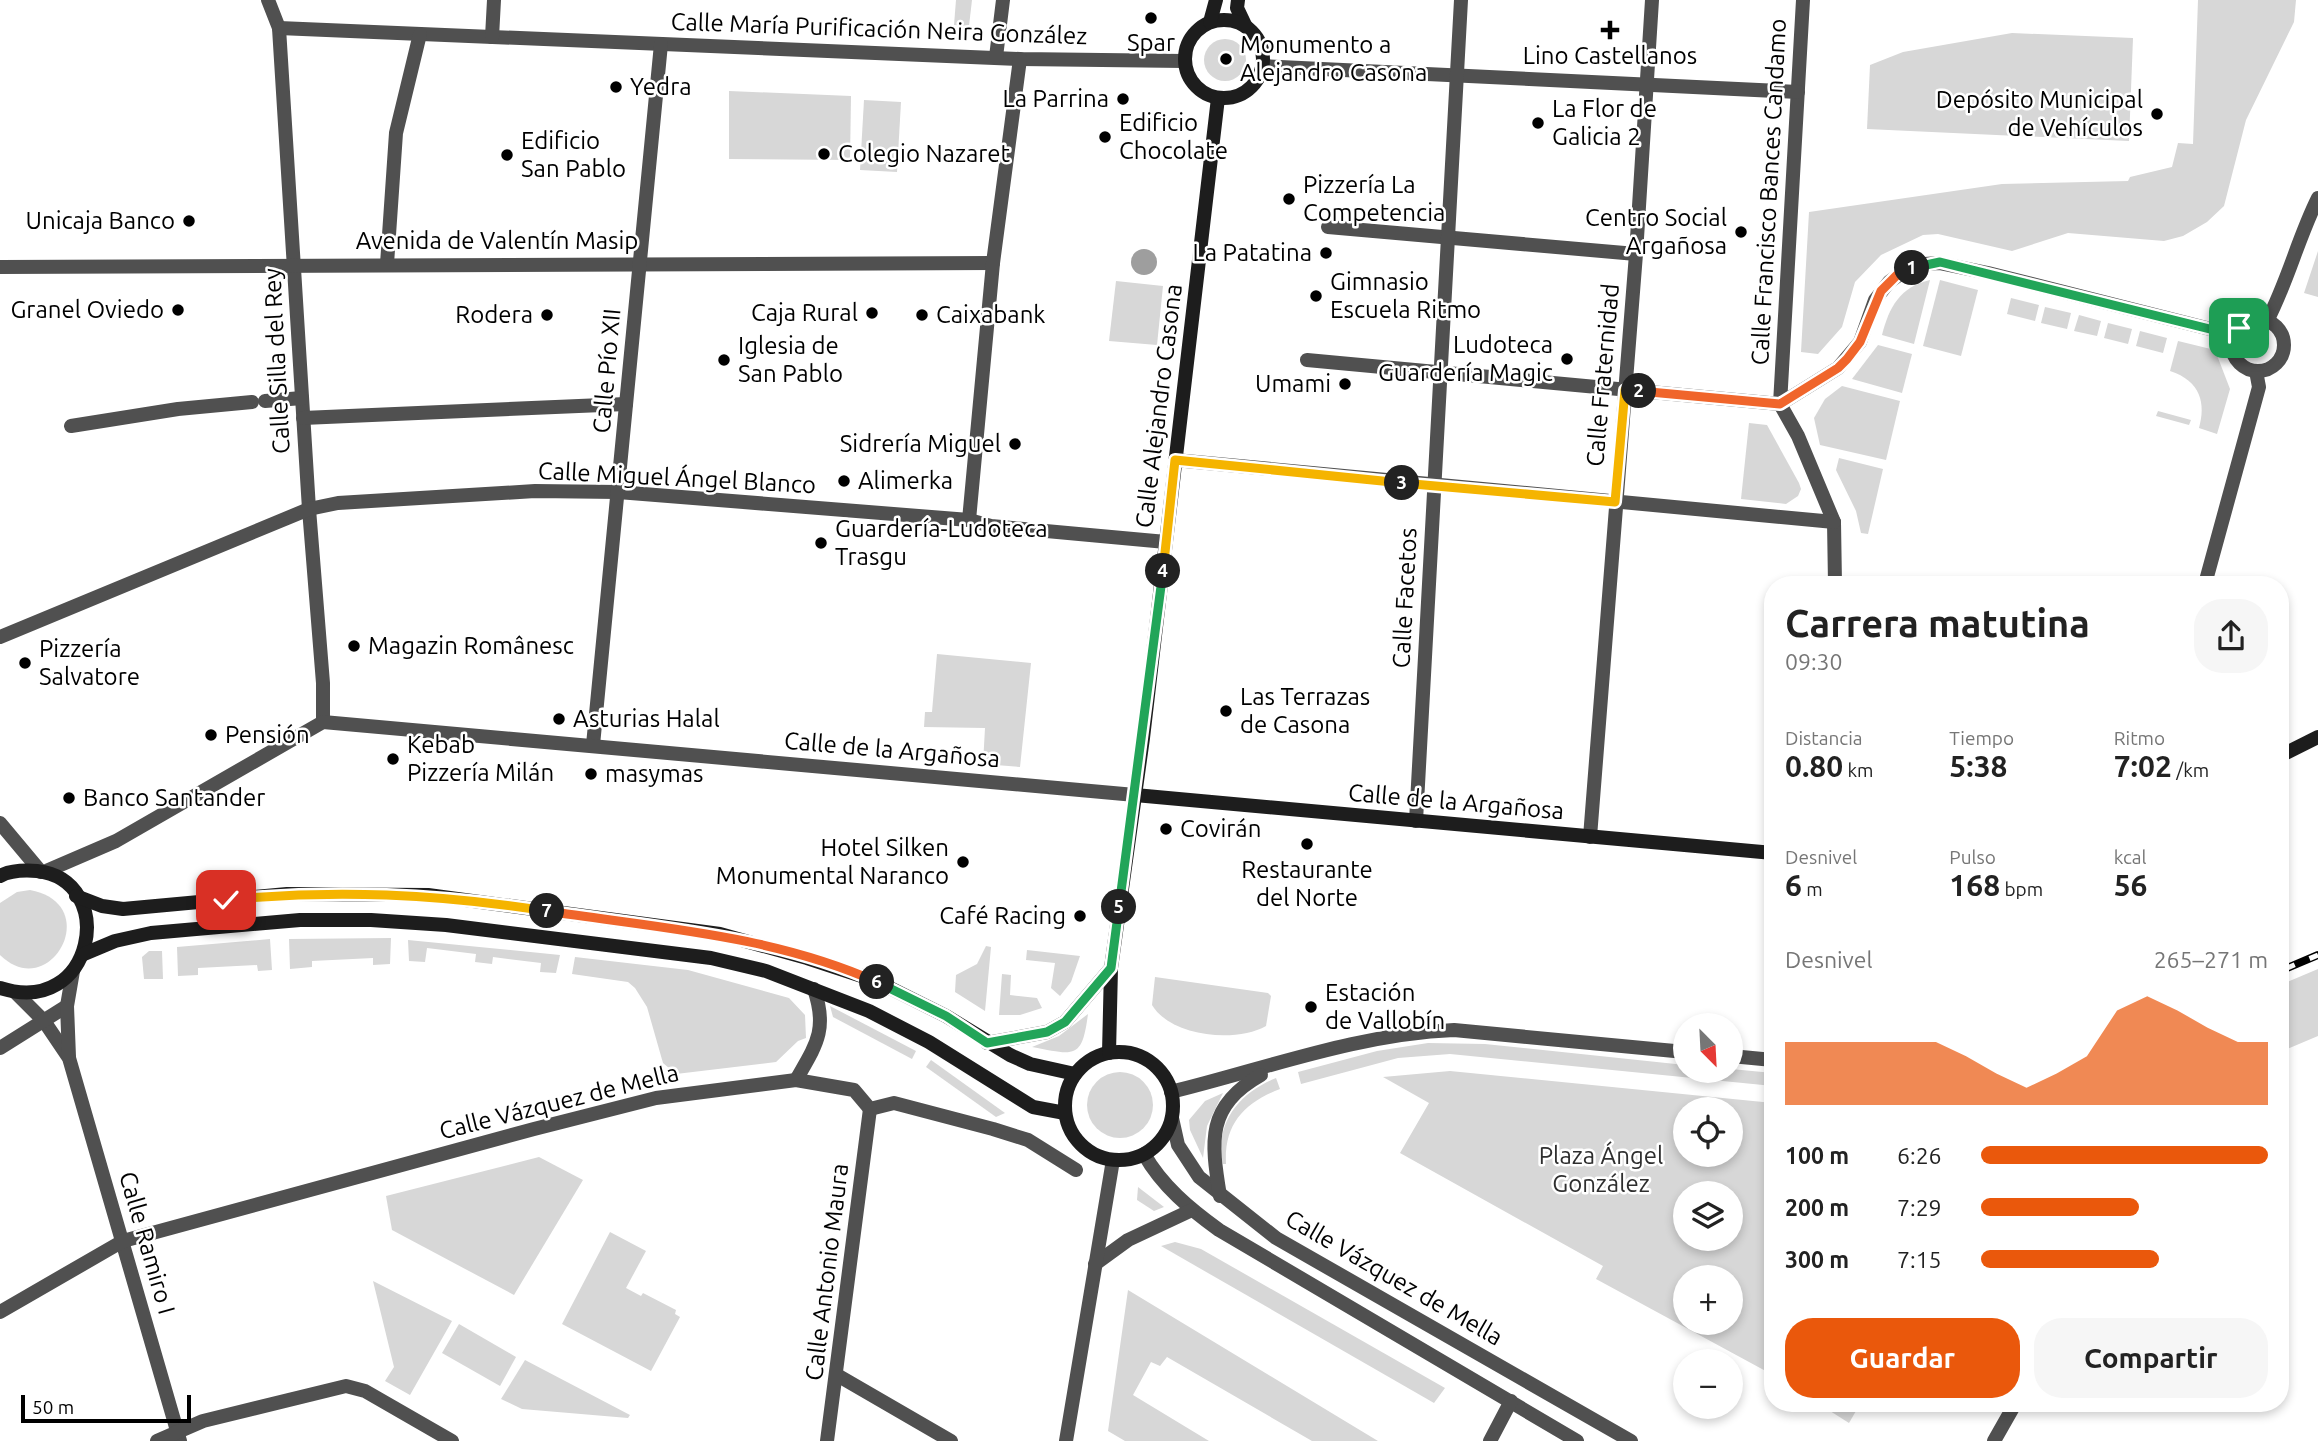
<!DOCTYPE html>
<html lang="es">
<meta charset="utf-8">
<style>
:root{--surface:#fff;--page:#f6f6f6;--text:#222;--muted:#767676;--accent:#ea580c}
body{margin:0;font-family:Ubuntu,sans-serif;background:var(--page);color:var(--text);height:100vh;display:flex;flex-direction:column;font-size:26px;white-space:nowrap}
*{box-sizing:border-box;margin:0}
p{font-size:23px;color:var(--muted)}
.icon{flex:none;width:38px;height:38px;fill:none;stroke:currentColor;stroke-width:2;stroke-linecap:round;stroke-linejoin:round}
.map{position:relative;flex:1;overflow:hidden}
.side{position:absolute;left:1764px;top:576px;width:525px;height:836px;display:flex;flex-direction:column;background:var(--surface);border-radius:28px;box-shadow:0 4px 10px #0003}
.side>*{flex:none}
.needle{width:46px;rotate:156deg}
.buttons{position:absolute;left:1673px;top:1013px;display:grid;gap:14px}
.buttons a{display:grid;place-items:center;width:70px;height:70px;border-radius:50%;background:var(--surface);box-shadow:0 4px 10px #0003;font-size:35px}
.scale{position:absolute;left:21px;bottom:18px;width:170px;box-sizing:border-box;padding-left:7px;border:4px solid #000;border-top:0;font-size:19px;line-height:24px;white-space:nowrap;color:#000;-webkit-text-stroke:5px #fff;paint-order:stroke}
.pin{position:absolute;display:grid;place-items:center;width:60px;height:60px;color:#fff;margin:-30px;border-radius:14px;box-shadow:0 4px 10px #0006}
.km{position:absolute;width:35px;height:35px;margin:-18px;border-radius:50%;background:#222;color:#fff;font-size:19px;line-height:35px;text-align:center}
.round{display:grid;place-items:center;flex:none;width:74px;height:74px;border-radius:28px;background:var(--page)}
.headline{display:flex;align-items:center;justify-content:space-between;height:119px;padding:0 21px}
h1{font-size:38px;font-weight:600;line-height:52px}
.figures{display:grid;grid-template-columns:repeat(3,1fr);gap:10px;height:119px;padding:7px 21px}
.figures div{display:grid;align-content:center}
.figures b{font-size:30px;font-weight:600}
.figures small{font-size:19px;font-weight:400}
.figures p{font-size:19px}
.chart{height:196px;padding:14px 21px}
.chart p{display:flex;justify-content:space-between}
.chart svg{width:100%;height:126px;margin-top:7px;fill:var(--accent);opacity:.7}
.cta{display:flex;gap:14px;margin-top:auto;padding:14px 21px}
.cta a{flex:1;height:80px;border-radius:28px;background:var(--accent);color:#fff;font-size:28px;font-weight:600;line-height:80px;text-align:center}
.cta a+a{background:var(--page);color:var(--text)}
ul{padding:0 21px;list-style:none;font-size:23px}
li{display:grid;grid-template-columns:112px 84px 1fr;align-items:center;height:52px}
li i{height:18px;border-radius:9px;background:var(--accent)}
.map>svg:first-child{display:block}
.green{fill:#d7d7d7;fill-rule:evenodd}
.water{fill:#9e9e9e}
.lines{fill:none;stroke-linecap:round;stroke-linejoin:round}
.street{stroke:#505050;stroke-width:14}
.secondary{stroke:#1d1d1d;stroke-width:14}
.rail-casing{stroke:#000;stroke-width:8}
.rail{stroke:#fff;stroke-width:5;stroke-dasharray:16;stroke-linecap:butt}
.split-1-casing{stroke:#fff;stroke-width:14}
.split-2-casing{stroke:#fff;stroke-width:14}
.split-3-casing{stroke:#fff;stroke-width:14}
.split-4-casing{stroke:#fff;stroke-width:14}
.split-5-casing{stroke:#fff;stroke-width:14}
.split-6-casing{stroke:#fff;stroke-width:14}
.split-7-casing{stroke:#fff;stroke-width:14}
.split-8-casing{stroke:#fff;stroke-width:14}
.split-1{stroke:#22a559;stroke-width:9}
.split-2{stroke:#f0652b;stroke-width:9}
.split-3{stroke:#f5b400;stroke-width:9}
.split-4{stroke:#f5b400;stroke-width:9}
.split-5{stroke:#22a559;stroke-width:9}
.split-6{stroke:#22a559;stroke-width:9}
.split-7{stroke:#f0652b;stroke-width:9}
.split-8{stroke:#f5b400;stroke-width:9}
.poi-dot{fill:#000;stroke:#fff;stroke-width:2.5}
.labels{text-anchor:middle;stroke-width:5;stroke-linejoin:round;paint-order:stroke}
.street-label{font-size:24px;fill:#000;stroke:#fff}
.poi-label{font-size:24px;fill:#000;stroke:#fff;text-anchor:start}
.park-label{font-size:24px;fill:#2e2e2e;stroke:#fff}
</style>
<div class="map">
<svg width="2318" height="1441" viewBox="0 0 2318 1441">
<rect width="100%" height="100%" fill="#fff"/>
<g class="green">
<polygon points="956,0 972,0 969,26 954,25"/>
<polygon points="2198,0 2296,0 2294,22 2246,120 2224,206 2207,222 2183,236 2164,241 2068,233 2012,251 1938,234 1923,235 1881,255 1855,282 1842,327 1818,354 1801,352 1809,212 2002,184 2128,181 2130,177 2172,167 2178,143 2193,144"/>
<polygon points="2012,33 2133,38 2129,141 1867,129 1870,65 1903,52"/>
<circle cx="1225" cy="60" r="21"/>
<polygon points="729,91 851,96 850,160 729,159"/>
<polygon points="864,100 901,102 897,172 860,170"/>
<polygon points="2318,251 2318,297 2304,293"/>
<path d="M1930,280L1914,344L1882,335C1889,307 1900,287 1930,280Z"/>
<polygon points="1940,280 1978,290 1961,356 1923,346"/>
<polygon points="1116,281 1163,286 1157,345 1109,341"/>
<polygon points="2011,298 2039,305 2035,321 2007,314"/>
<polygon points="2045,307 2071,313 2067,329 2041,323"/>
<polygon points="2079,315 2101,321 2097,336 2074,331"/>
<polygon points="2108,323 2132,329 2128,344 2104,338"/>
<polygon points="2140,331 2167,338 2163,353 2136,346"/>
<path d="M2178,341L2215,350L2230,389L2217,434L2199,428C2206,404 2201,381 2170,371Z"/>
<polygon points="1878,345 1912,354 1902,393 1852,379"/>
<polygon points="1842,386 1900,401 1886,460 1820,445 1814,418 1825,399"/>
<polygon points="2158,411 2191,420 2189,425 2156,416"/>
<polygon points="1749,423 1767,425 1799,483 1801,489 1798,496 1786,504 1741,499"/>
<polygon points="1839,458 1883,469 1868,534 1861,533 1856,511 1836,470"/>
<polygon points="937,654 1031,663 1020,767 983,764 985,728 924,727 925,712 932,712"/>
<path d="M30,890C105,904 50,1004 0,955V903L17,892Z"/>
<polygon points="391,938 390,964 373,965 373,958 312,961 312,967 290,969 289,939"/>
<polygon points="270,939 272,970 258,971 257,965 198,968 198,975 178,976 177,947"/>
<polygon points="408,940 560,955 556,973 540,972 541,963 493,957 492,964 475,962 476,954 427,948 425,962 409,961"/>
<polygon points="986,946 991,947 985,1011 955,992 956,975 977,964"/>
<polygon points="1027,950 1080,956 1071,982 1060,996 1051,988 1055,963 1026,960"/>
<polygon points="149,951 162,951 163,979 144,979 142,957"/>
<polygon points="575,957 688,970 789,998 805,1015 806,1038 798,1041 776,1062 676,1074 663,1063 647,1007 635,988 628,982 572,974"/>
<polygon points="2318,969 2318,1036 2280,1052 2280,985"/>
<polygon points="1002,974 1011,975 1010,995 1037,998 1042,1008 1020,1015 999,1015"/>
<path d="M1155,977L1268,993L1271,996L1266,1026C1236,1043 1171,1037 1152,1005Z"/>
<polygon points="830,1006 916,1051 912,1059 833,1017"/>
<path d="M1088,1014C1082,1060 1075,1055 1032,1047L1059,1036Z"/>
<polygon points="1428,1043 1485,1044 1685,1065 1685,1071 1731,1069 1773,1073 1773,1086 1450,1054 1398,1058 1301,1084 1298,1072 1377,1051"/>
<polygon points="931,1060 1005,1113 996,1117 926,1067"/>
<path d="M1450,1071L1773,1103V1375L1596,1279L1603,1266L1400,1153L1429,1103L1383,1077ZM1685,1110H1731V1155H1685ZM1685,1194H1731V1239H1685ZM1685,1278H1731V1323H1685Z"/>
<circle cx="1120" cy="1105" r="33"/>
<path d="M1276,1078L1280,1089C1244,1103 1224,1124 1226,1164H1223C1214,1123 1239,1093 1276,1078Z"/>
<polygon points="1223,1093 1207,1126 1203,1158 1190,1130 1189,1120 1205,1101"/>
<polygon points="539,1157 583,1180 514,1295 392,1230 386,1196"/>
<polygon points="1138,1187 1164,1207 1154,1211 1137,1200"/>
<polygon points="610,1232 646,1251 626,1288 641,1296 643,1293 676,1310 675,1314 680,1317 651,1371 562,1324"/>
<polygon points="1175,1242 1201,1249 1445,1388 1434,1403 1161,1246"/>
<polygon points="373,1281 452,1321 410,1395 385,1381 394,1367"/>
<polygon points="1128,1290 1378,1441 1312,1441 1167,1357 1160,1366 1151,1362 1133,1395 1209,1441 1125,1441 1108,1431"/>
<polygon points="459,1324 516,1357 500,1386 442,1353"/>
<polygon points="525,1360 630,1415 628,1418 522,1409 501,1399"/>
<polygon points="1819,1404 1860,1404 1849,1423"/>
</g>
<circle class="water" cx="1144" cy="262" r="13"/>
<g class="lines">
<g class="street">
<polyline points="268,0 279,28 309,509 323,683 323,722"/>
<polyline points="1803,0 1780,404 1798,436 1834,522 1835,584"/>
<polyline points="279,28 1020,59 1184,61"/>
<polyline points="492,37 494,0"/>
<polyline points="996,57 1003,0"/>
<polyline points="1262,66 1798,92"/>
<polyline points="1328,227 1636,254"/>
<polyline points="387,264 396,133 420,34"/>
<polyline points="0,267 993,263"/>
<circle cx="2258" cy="345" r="26"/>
<path d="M2267,321C2288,281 2298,238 2318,198"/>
<polyline points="1307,360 1780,404"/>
<polyline points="265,401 302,398"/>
<polyline points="1780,404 1838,368 1860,342 1875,300 1889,282 1907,269 1925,264 1939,263 1988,273 2234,335"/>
<polyline points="303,418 626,404"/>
<polyline points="71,426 178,409 252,402"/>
<polyline points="1175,460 1834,522"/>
<polyline points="969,520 993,263 1020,59"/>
<polyline points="2205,584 2259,387 2256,371"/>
<polyline points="0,637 309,509 338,503 535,491 618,492 969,520 991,526 1166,542"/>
<polyline points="593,745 661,44"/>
<polyline points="1416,821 1461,0"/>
<polyline points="0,823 41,872"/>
<polyline points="1590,837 1636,254 1652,0"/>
<polyline points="44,872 116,841 323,722 1135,795"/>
<polyline points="15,992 44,1021 69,1058 180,1441"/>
<polyline points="987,1043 1047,1032 1065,1022 1111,968"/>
<polyline points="0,1048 67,1006"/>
<polyline points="1731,1056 1773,1060"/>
<polyline points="69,1057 67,1006 73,971"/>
<path d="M796,1080C816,1045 828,1030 814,989"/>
<path d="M1171,1092C1265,1069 1357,1034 1454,1030L1685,1052"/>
<polyline points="1172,1118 1178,1145 1199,1177 1276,1238 1631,1441"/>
<path d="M1144,1154C1162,1186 1190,1209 1219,1230L1577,1441"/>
<path d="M1220,1196C1211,1141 1206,1106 1261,1075"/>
<polyline points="1095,1264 1128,1240 1192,1210"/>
<polyline points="0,1312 123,1241 534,1129 656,1098 796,1080 854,1090 870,1109 894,1103 993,1129 1028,1140 1076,1170"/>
<polyline points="837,1375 951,1441"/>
<polyline points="157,1441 203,1421 346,1386 365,1391 452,1441"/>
<polyline points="827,1441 870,1109"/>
<polyline points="1066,1441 1113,1160"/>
<polyline points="1490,1441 1511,1401"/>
<polyline points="1994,1441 2015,1404"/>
</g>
<g class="secondary">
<polyline points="1238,0 1237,8 1246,27"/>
<circle cx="1224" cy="59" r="39"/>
<polyline points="1210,22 1216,0"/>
<polyline points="2280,756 2318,737"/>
<polyline points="1135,795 1773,853"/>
<path d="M0,876C11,870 24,870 37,871C119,880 95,1019 0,988"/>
<polyline points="76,896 102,906 123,909 287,894 428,895 720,934 807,958 874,980 946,1016 1010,1055 1030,1064 1075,1074"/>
<polyline points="84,954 115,941 151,933 300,920 371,920 446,925 711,958 766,971 869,1011 929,1042 1033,1107 1065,1113"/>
<circle cx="1119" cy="1106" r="54"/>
<polyline points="1109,1053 1111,968 1143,738 1218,98"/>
</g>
<g class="rail-casing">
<polyline id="rail" points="2280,971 2318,955"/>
</g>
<use href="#rail" class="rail"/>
</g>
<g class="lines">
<g class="split-1-casing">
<polyline id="split-1" points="1912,268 1940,262 2234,335 2239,328"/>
</g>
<g class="split-2-casing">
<polyline id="split-2" points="1639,391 1780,404 1838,368 1847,359 1860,342 1881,291 1897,275 1912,268"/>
</g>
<g class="split-3-casing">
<polyline id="split-3" points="1402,483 1615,502 1625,390 1639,391"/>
</g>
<g class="split-4-casing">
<polyline id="split-4" points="1163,571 1175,460 1402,483"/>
</g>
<g class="split-5-casing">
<polyline id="split-5" points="1119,907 1163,571"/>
</g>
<g class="split-6-casing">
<polyline id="split-6" points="877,982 946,1016 987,1043 1047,1032 1065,1022 1111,968 1119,907"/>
</g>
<g class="split-7-casing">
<path id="split-7" d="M547,911C658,928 772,935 877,982"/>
</g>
<g class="split-8-casing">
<path id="split-8" d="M226,900C336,889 437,894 547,911"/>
</g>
<use href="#split-1" class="split-1"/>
<use href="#split-2" class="split-2"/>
<use href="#split-3" class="split-3"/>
<use href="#split-4" class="split-4"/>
<use href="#split-5" class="split-5"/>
<use href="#split-6" class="split-6"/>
<use href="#split-7" class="split-7"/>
<use href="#split-8" class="split-8"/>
</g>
<g class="poi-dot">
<circle cx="1151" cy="18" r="7"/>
<path d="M1606.5 19.5h7v7h7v7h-7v7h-7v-7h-7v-7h7z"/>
<circle cx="1226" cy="59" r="7"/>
<circle cx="616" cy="87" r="7"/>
<circle cx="1123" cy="99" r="7"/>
<circle cx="2157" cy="114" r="7"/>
<circle cx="1538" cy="123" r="7"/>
<circle cx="1105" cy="137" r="7"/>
<circle cx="824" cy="154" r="7"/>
<circle cx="507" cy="155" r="7"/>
<circle cx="1289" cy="199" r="7"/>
<circle cx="189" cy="221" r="7"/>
<circle cx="1741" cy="232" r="7"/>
<circle cx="1326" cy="253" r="7"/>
<circle cx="1316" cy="296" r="7"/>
<circle cx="178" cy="310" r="7"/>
<circle cx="872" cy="313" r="7"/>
<circle cx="547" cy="315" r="7"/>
<circle cx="922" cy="315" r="7"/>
<circle cx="1567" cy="359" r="7"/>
<circle cx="724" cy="360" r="7"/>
<circle cx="1345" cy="384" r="7"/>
<circle cx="1015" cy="444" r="7"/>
<circle cx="844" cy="481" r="7"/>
<circle cx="821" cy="543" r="7"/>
<circle cx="354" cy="646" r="7"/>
<circle cx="25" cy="663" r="7"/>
<circle cx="1226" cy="711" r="7"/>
<circle cx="559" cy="719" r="7"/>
<circle cx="211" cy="735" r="7"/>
<circle cx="393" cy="759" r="7"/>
<circle cx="591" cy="774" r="7"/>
<circle cx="69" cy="798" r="7"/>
<circle cx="1166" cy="829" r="7"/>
<circle cx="1307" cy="844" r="7"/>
<circle cx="963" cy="862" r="7"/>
<circle cx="1080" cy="916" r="7"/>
<circle cx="1311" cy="1007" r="7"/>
</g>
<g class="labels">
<g class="street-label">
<text transform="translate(879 29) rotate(2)" y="8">Calle María Purificación Neira González</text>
<text transform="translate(1769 192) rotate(-87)" y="8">Calle Francisco Bances Candamo</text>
<text x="497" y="249">Avenida de Valentín Masip</text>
<text transform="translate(277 361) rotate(-93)" y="8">Calle Silla del Rey</text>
<text transform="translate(607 371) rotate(-85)" y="8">Calle Pío XII</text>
<text transform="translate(1603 375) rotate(-85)" y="8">Calle Fraternidad</text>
<text transform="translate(1159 406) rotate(-83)" y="8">Calle Alejandro Casona</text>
<text transform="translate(677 478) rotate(3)" y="8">Calle Miguel Ángel Blanco</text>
<text transform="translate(1405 598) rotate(-87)" y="8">Calle Facetos</text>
<text transform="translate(892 750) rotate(5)" y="8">Calle de la Argañosa</text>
<text transform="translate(1456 802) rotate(5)" y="8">Calle de la Argañosa</text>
<text transform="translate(559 1102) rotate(-14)" y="8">Calle Vázquez de Mella</text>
<text transform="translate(147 1243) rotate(74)" y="8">Calle Ramiro I</text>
<text transform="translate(827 1272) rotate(-83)" y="8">Calle Antonio Maura</text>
<text transform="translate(1394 1278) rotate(30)" y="8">Calle Vázquez de Mella</text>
</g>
<g class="poi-label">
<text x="1151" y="51" text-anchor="middle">Spar</text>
<text x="1240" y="53">Monumento a<tspan x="1240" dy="28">Alejandro Casona</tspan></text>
<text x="1610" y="64" text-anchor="middle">Lino Castellanos</text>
<text x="630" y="95">Yedra</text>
<text x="1109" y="107" text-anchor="end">La Parrina</text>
<text x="2143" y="108" text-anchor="end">Depósito Municipal<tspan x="2143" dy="28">de Vehículos</tspan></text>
<text x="1552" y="117">La Flor de<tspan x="1552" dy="28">Galicia 2</tspan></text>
<text x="1119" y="131">Edificio<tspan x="1119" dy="28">Chocolate</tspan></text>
<text x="521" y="149">Edificio<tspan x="521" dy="28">San Pablo</tspan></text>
<text x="838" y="162">Colegio Nazaret</text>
<text x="1303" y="193">Pizzería La<tspan x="1303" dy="28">Competencia</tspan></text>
<text x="1727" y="226" text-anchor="end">Centro Social<tspan x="1727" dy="28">Argañosa</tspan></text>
<text x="175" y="229" text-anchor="end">Unicaja Banco</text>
<text x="1312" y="261" text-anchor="end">La Patatina</text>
<text x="1330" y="290">Gimnasio<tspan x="1330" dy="28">Escuela Ritmo</tspan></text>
<text x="164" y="318" text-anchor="end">Granel Oviedo</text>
<text x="858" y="321" text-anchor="end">Caja Rural</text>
<text x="533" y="323" text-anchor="end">Rodera</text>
<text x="936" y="323">Caixabank</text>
<text x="1553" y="353" text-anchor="end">Ludoteca<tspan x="1553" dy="28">Guardería Magic</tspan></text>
<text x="738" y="354">Iglesia de<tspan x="738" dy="28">San Pablo</tspan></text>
<text x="1331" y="392" text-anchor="end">Umami</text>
<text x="1001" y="452" text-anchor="end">Sidrería Miguel</text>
<text x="858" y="489">Alimerka</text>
<text x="835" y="537">Guardería-Ludoteca<tspan x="835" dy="28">Trasgu</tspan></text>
<text x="368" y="654">Magazin Românesc</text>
<text x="39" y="657">Pizzería<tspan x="39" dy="28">Salvatore</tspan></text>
<text x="1240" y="705">Las Terrazas<tspan x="1240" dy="28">de Casona</tspan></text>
<text x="573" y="727">Asturias Halal</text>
<text x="225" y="743">Pensión</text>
<text x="407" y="753">Kebab<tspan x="407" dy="28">Pizzería Milán</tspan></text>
<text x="605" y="782">masymas</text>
<text x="83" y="806">Banco Santander</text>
<text x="1180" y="837">Covirán</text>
<text x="949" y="856" text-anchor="end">Hotel Silken<tspan x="949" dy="28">Monumental Naranco</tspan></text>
<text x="1307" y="878" text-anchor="middle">Restaurante<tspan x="1307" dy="28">del Norte</tspan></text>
<text x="1066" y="924" text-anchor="end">Café Racing</text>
<text x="1325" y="1001">Estación<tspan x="1325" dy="28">de Vallobín</tspan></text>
</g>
<g class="park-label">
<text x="1601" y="1164">Plaza Ángel<tspan x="1601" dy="28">González</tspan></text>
</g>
</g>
</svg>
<div class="buttons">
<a><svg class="needle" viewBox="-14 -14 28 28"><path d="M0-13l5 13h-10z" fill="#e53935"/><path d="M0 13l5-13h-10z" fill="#767676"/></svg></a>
<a><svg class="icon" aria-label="locate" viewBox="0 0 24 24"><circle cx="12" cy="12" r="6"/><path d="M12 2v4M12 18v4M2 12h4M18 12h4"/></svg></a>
<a><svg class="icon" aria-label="layers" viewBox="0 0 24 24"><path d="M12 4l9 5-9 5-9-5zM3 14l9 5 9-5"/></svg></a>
<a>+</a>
<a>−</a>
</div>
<div class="scale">50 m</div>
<div class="pin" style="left:2239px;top:328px;background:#1e9e55"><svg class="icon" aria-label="arrive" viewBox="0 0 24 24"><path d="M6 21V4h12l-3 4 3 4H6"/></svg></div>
<div class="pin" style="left:226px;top:900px;background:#d93025"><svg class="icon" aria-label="check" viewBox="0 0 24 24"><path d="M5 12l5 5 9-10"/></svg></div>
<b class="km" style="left:1912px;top:268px">1</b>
<b class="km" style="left:1639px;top:391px">2</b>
<b class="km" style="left:1402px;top:483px">3</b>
<b class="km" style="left:1163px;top:571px">4</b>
<b class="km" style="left:1119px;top:907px">5</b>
<b class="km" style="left:877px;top:982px">6</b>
<b class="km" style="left:547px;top:911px">7</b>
<section class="side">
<div class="headline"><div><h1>Carrera matutina</h1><p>09:30</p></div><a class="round"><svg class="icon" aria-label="share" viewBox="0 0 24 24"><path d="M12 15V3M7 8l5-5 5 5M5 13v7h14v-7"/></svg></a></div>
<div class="figures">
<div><p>Distancia</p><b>0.80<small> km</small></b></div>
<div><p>Tiempo</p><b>5:38</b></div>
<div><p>Ritmo</p><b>7:02<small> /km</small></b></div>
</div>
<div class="figures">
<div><p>Desnivel</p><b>6<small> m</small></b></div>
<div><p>Pulso</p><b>168<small> bpm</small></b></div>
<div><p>kcal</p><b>56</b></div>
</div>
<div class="chart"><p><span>Desnivel</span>265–271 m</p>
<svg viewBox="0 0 160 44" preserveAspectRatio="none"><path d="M0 44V22L10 22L20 22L30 22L40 22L50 22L60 27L70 33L80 38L90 33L100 27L110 11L120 6L130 11L140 17L150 22L160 22V44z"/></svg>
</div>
<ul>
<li><b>100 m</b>6:26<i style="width:100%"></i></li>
<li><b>200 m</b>7:29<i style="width:55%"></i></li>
<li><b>300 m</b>7:15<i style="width:62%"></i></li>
</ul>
<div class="cta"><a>Guardar</a><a>Compartir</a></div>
</section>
</div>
